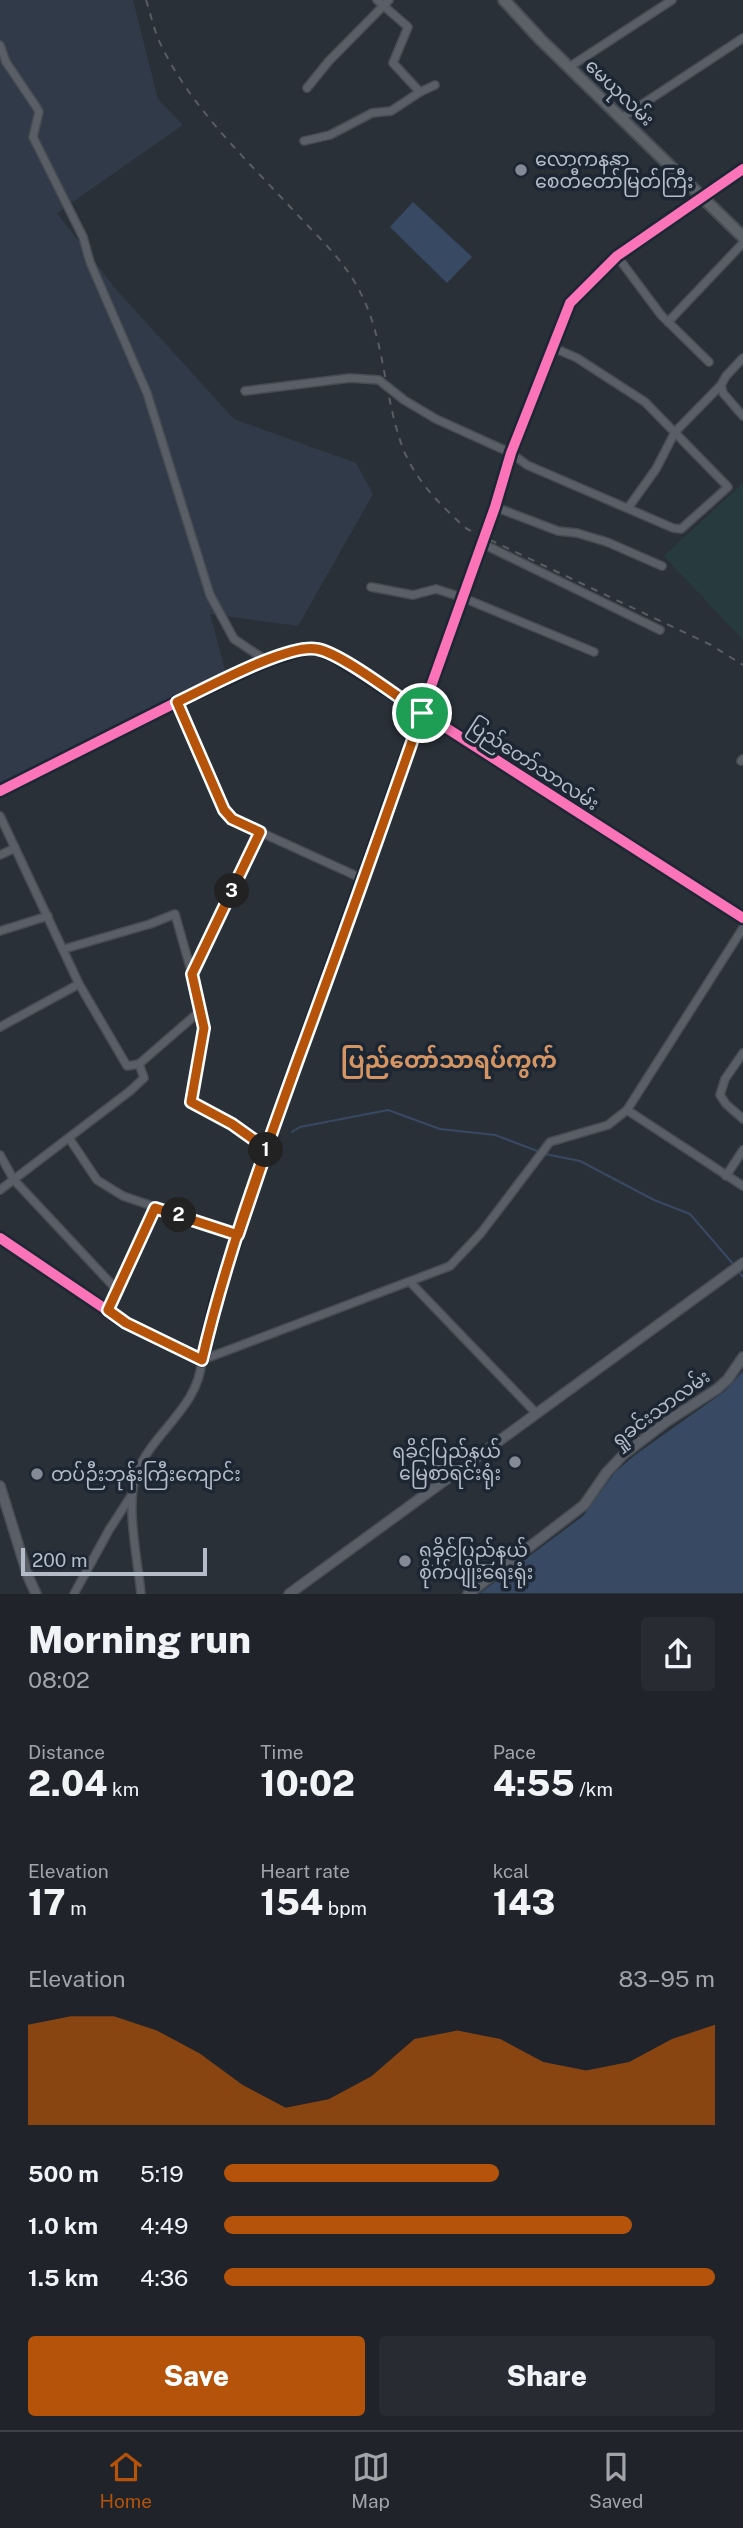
<!DOCTYPE html>
<meta charset="utf-8">
<style>
:root{--surface:#20242a;--page:#282c32;--text:#f1f3f6;--muted:#a2a4a8;--line:#3d4147;--accent:#b45309}
body{margin:0;font-family:"Public Sans","Noto Sans Myanmar",sans-serif;background:var(--page);color:var(--text);height:100vh;display:flex;flex-direction:column;font-size:26px;white-space:nowrap}
*{box-sizing:border-box;margin:0}
p{font-size:23px;color:var(--muted)}
.icon{flex:none;width:38px;height:38px;fill:none;stroke:currentColor;stroke-width:2;stroke-linecap:round;stroke-linejoin:round}
.map{position:relative;height:1594px;overflow:hidden}
.drawer{display:flex;flex-direction:column;background:var(--surface);flex:1}
.drawer>*{flex:none}
.scale{position:absolute;left:21px;bottom:18px;width:186px;box-sizing:border-box;padding-left:7px;border:4px solid #b4bcc9;border-top:0;font-size:19px;line-height:24px;white-space:nowrap;color:#b4bcc9;-webkit-text-stroke:5px #1d2633;paint-order:stroke}
.pin{position:absolute;display:grid;place-items:center;width:60px;height:60px;color:#fff;margin:-30px;border:4px solid #fff;border-radius:50%;box-shadow:0 2px 7px #0007}
.km{position:absolute;width:35px;height:35px;margin:-18px;border-radius:50%;background:#222;color:#fff;font-size:19px;line-height:35px;text-align:center}
.round{display:grid;place-items:center;flex:none;width:74px;height:74px;border-radius:7px;background:var(--page)}
.head{display:flex;align-items:center;justify-content:space-between;height:119px;padding:0 28px}
h1{font-size:38px;font-weight:800;line-height:52px}
.stats{display:grid;grid-template-columns:repeat(3,1fr);gap:10px;height:119px;padding:7px 28px}
.stats div{display:grid;align-content:center}
.stats b{font-size:35px;font-weight:800}
.stats small{font-size:19px;font-weight:400}
.stats p{font-size:19px}
.chart{height:196px;padding:14px 28px}
.chart p{display:flex;justify-content:space-between}
.chart svg{width:100%;height:126px;margin-top:7px;fill:var(--accent);opacity:.7}
.action{display:flex;gap:14px;margin-top:auto;padding:14px 28px}
.action a{flex:1;height:80px;border-radius:7px;background:var(--accent);color:#fff;font-size:28px;font-weight:800;line-height:80px;text-align:center}
.action a+a{background:var(--page);color:var(--text)}
ul{padding:0 28px;list-style:none;font-size:23px}
li{display:grid;grid-template-columns:112px 84px 1fr;align-items:center;height:52px}
li i{height:18px;border-radius:9px;background:var(--accent)}
.menu{display:flex;justify-content:space-around;align-items:center;height:98px;border-top:2px solid var(--line);background:var(--surface);font-size:19px;color:var(--muted)}
.menu a{display:grid;justify-items:center;gap:4px}
.menu .selected{color:var(--accent)}
.map>svg:first-child{display:block}
.airport{fill:#313a48}
.green{fill:#273a3e}
.water{fill:#384963}
.lines{fill:none;stroke-linecap:round;stroke-linejoin:round}
.stream{stroke:#384963;stroke-width:2}
.minor-casing{stroke:#484c53;stroke-width:10}
.tertiary-casing{stroke:#484c53;stroke-width:12}
.primary-casing{stroke:#484c55;stroke-width:14}
.minor{stroke:#5a5e66;stroke-width:7}
.tertiary{stroke:#5a5e66;stroke-width:9}
.primary{stroke:#5c6168;stroke-width:10}
.rail{stroke:#595d64;stroke-width:2;stroke-dasharray:7 7;stroke-linecap:butt}
.cycleway-casing{stroke:#1d2633;stroke-width:15}
.cycleway{stroke:#fb73b8;stroke-width:10}
.route-casing{stroke:#fff;stroke-width:14}
.route{stroke:#b45309;stroke-width:9}
.poi-dot{fill:#848b96;stroke:#1d2633;stroke-width:2.5}
.labels{text-anchor:middle;stroke-width:7;stroke-linejoin:round;paint-order:stroke}
.street-label{font-size:19px;fill:#b4bcc9;stroke:#1d2633}
.poi-label{font-size:19px;fill:#b4bcc9;stroke:#1d2633;text-anchor:start}
.quarter-label{font-size:23px;font-weight:bold;fill:#d59563;stroke:#1d2633}
</style>
<div class="map">
<svg width="743" height="1594" viewBox="0 0 743 1594">
<rect width="100%" height="100%" fill="#2a3038"/>
<polygon class="airport" points="0,0 133,0 158,99 183,125 57,213 114,287 234,419 356,463 373,494 298,626 210,614 226,673 0,785"/>
<polygon class="green" points="743,483 743,640 664,556"/>
<g class="water">
<polygon points="413,202 472,257 447,283 390,227"/>
<polygon points="743,1371 743,1593 480,1593 583,1516 615,1472 635,1455 725,1391"/>
</g>
<g class="lines">
<g class="stream">
<polyline points="292,1132 300,1127 388,1110 440,1129 495,1135 540,1152"/>
<polyline points="545,1154 580,1161 654,1200 690,1214 734,1265"/>
<polyline points="739,1272 743,1277"/>
</g>
<g class="minor-casing">
<g id="minor">
<polyline points="377,0 408,27 393,63 420,92 435,85"/>
<polyline points="0,45 6,62 37,108 39,112 33,137 83,237 90,262 147,393 210,595 234,639 267,661"/>
<polyline points="574,64 672,0"/>
<polyline points="307,88 328,62 389,0"/>
<polyline points="626,115 743,38"/>
<polyline points="304,141 330,135 372,113 391,111 420,92"/>
<polyline points="617,256 661,315 709,362"/>
<polyline points="668,322 743,243"/>
<polyline points="743,358 726,376 721,385 723,393 743,416"/>
<polyline points="245,391 350,378 379,380 404,400 436,419 511,453 527,465 673,528 681,529 728,487 645,402 577,358 554,348"/>
<polyline points="495,507 558,531 577,533 607,542 662,566"/>
<polyline points="628,508 656,469 675,432 721,385"/>
<polyline points="481,543 660,630"/>
<polyline points="371,587 413,595 436,589 461,597 594,652"/>
<polyline points="177,702 224,810 232,819 260,832"/>
<polyline points="741,761 743,759"/>
<polyline points="0,816 79,984 127,1066 139,1064 144,1078 130,1091 0,1190"/>
<polyline points="0,855 15,848"/>
<polyline points="743,928 627,1110 743,1186"/>
<polyline points="0,931 48,916"/>
<polyline points="64,949 150,924 175,914 192,974 203,1028 191,1102 232,1123 267,1149"/>
<polyline points="193,973 260,832 363,879"/>
<polyline points="0,1027 79,984"/>
<polyline points="743,1053 725,1079 720,1095 726,1104 743,1119"/>
<polyline points="139,1064 200,1011"/>
<polyline points="69,1138 97,1180 123,1196 238,1235"/>
<polyline points="0,1155 14,1180 117,1290"/>
<polyline points="726,1176 743,1150"/>
<polyline points="0,1238 126,1323 202,1360 216,1300 275,1123 495,507 511,453 570,303 617,256 743,169"/>
<polyline points="411,1283 537,1414"/>
<polyline points="108,1310 155,1208"/>
<polyline points="74,1594 109,1530 131,1496"/>
<path d="M141,1594C138,1560 124,1501 138,1470C156,1429 198,1408 202,1360L450,1266L481,1233L550,1142L608,1125L627,1110"/>
</g>
</g>
<g class="tertiary-casing">
<g id="tertiary">
<polyline points="0,791 177,702 267,661 307,648 318,649 334,656 743,918"/>
<polyline points="0,1486 28,1576 36,1594"/>
<polyline points="289,1594 743,1263"/>
<polyline points="468,1594 584,1505 607,1472 623,1455 666,1422 717,1389 728,1379 743,1357"/>
</g>
</g>
<g class="primary-casing">
<polyline id="primary" points="504,0 541,40 743,237"/>
</g>
<use href="#minor" class="minor"/>
<use href="#tertiary" class="tertiary"/>
<use href="#primary" class="primary"/>
<path class="rail" d="M146,0C151,15 154,31 161,45C192,109 246,159 293,210C316,235 342,258 358,288C386,338 383,398 404,451C417,482 442,507 467,529L711,645L743,665"/>
<g class="cycleway-casing">
<g id="cycleway">
<polyline points="0,791 177,702 267,661 307,648 318,649 334,656 743,918"/>
<polyline points="0,1238 126,1323 202,1360 216,1300 275,1123 495,507 511,453 570,303 617,256 743,169"/>
</g>
</g>
<use href="#cycleway" class="cycleway"/>
</g>
<g class="lines">
<g class="route-casing">
<path id="route" d="M422,713C382,828 341,943 299,1057C263,1157 226,1257 202,1360L126,1323L108,1310L155,1208L238,1235L267,1149L232,1124L191,1102L204,1028L192,974L260,832L232,819L224,810L177,702C205,689 288,643 317,649C341,653 399,698 422,713"/>
</g>
<use href="#route" class="route"/>
</g>
<g class="poi-dot">
<circle cx="521" cy="170" r="7"/>
<circle cx="515" cy="1462" r="7"/>
<circle cx="37" cy="1474" r="7"/>
<circle cx="405" cy="1561" r="7"/>
</g>
<g class="labels">
<g class="street-label">
<text transform="translate(620 92) rotate(44)" y="7">မေယုလမ်း</text>
<text transform="translate(534 764) rotate(33)" y="7">ပြည်တော်သာလမ်း</text>
<text transform="translate(660 1408) rotate(-36)" y="7">ရှုခင်းသာလမ်း</text>
</g>
<g class="poi-label">
<text x="535" y="166">လောကနန္ဒာ<tspan x="535" dy="22">စေတီတော်မြတ်ကြီး</tspan></text>
<text x="501" y="1458" text-anchor="end">ရခိုင်ပြည်နယ်<tspan x="501" dy="22">မြေစာရင်းရုံး</tspan></text>
<text x="51" y="1481">တပ်ဉီးဘုန်းကြီးကျောင်း</text>
<text x="419" y="1557">ရခိုင်ပြည်နယ်<tspan x="419" dy="22">စိုက်ပျိုးရေးရုံး</tspan></text>
</g>
<g class="quarter-label">
<text x="449" y="1068">ပြည်တော်သာရပ်ကွက်</text>
</g>
</g>
</svg>
<div class="scale">200 m</div>
<div class="pin" style="left:422px;top:713px;background:#1e9e55"><svg class="icon" aria-label="arrive" viewBox="0 0 24 24"><path d="M6 21V4h12l-3 4 3 4H6"/></svg></div>
<b class="km" style="left:266px;top:1150px">1</b>
<b class="km" style="left:179px;top:1215px">2</b>
<b class="km" style="left:232px;top:891px">3</b>
</div>
<section class="drawer">
<div class="head"><div><h1>Morning run</h1><p>08:02</p></div><a class="round"><svg class="icon" aria-label="share" viewBox="0 0 24 24"><path d="M12 15V3M7 8l5-5 5 5M5 13v7h14v-7"/></svg></a></div>
<div class="stats">
<div><p>Distance</p><b>2.04<small> km</small></b></div>
<div><p>Time</p><b>10:02</b></div>
<div><p>Pace</p><b>4:55<small> /km</small></b></div>
</div>
<div class="stats">
<div><p>Elevation</p><b>17<small> m</small></b></div>
<div><p>Heart rate</p><b>154<small> bpm</small></b></div>
<div><p>kcal</p><b>143</b></div>
</div>
<div class="chart"><p><span>Elevation</span>83–95 m</p>
<svg viewBox="0 0 160 44" preserveAspectRatio="none"><path d="M0 44V9L10 6L20 6L30 11L40 19L50 30L60 38L70 35L80 27L90 14L100 11L110 14L120 22L130 25L140 22L150 14L160 9V44z"/></svg>
</div>
<ul>
<li><b>500 m</b>5:19<i style="width:56%"></i></li>
<li><b>1.0 km</b>4:49<i style="width:83%"></i></li>
<li><b>1.5 km</b>4:36<i style="width:100%"></i></li>
</ul>
<div class="action"><a>Save</a><a>Share</a></div>
</section>
<nav class="menu">
<a class="selected"><svg class="icon" aria-label="home" viewBox="0 0 24 24"><path d="M3 11l9-7 9 7M6 9v11h12V9"/></svg>Home</a>
<a><svg class="icon" aria-label="map" viewBox="0 0 24 24"><path d="M3 6l6-2 6 2 6-2v14l-6 2-6-2-6 2zM9 4v14M15 6v14"/></svg>Map</a>
<a><svg class="icon" aria-label="saved" viewBox="0 0 24 24"><path d="M7 4h10v16l-5-4-5 4z"/></svg>Saved</a>
</nav>
